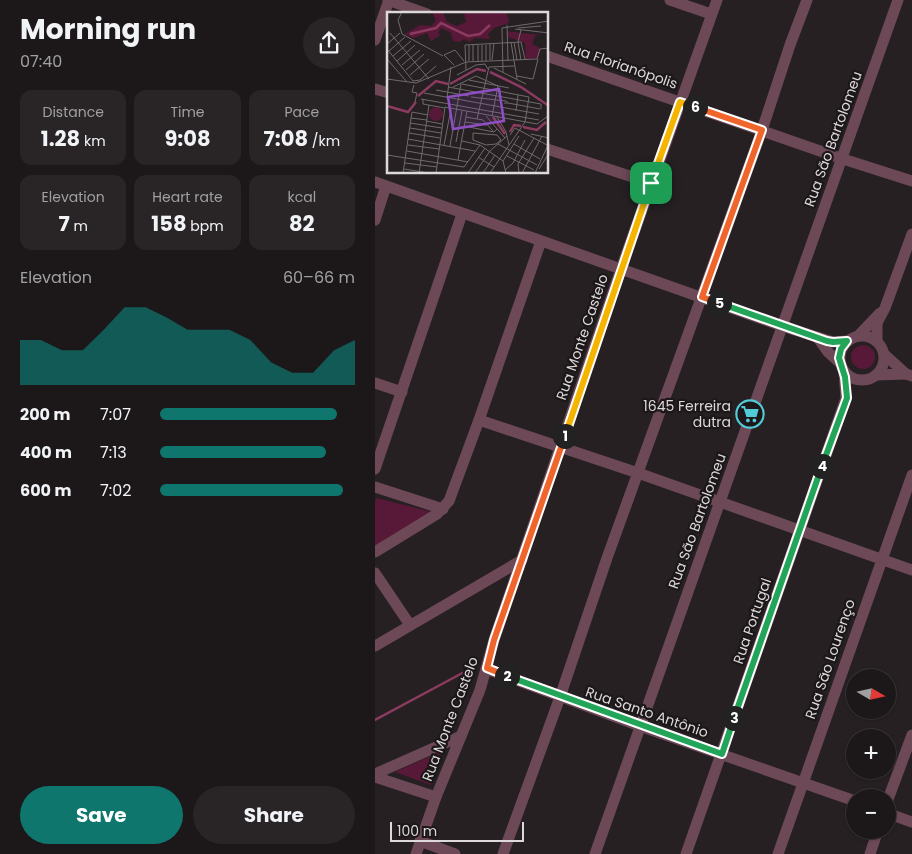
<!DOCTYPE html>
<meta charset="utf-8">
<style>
:root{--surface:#1c181a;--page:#292527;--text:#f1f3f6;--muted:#a0a0a2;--line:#3a3739;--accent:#0f766e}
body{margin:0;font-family:Poppins,sans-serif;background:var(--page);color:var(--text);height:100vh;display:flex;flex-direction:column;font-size:19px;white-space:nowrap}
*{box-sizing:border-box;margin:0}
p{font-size:16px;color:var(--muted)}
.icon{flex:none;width:28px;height:28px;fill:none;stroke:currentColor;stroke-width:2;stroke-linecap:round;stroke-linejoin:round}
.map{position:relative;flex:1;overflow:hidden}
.sheet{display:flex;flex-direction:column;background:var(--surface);width:375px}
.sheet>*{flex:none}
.needle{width:32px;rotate:99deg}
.controls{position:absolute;left:471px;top:669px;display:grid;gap:10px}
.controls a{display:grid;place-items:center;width:50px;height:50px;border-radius:50%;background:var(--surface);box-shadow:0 1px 4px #0004,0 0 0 1px var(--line);font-size:25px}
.scale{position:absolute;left:15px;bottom:12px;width:134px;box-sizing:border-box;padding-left:5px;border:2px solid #ddd9da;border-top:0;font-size:14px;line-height:18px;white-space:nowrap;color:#ddd9da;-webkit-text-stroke:4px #1c1719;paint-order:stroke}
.pin{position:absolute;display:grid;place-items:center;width:42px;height:42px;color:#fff;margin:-21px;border-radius:10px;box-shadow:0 2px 8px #0006}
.km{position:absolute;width:25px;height:25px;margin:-12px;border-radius:50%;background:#222;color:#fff;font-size:14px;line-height:25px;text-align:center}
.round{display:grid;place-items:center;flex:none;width:52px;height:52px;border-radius:26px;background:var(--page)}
.headline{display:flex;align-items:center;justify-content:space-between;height:85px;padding:0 20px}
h1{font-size:28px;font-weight:700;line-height:38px}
.stats{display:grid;grid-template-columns:repeat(3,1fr);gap:8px;height:85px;padding:5px 20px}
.stats div{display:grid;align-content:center;border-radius:12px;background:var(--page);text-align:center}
.stats b{font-size:21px;font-weight:700}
.stats small{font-size:14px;font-weight:400}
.stats p{font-size:14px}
.chart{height:140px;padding:10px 20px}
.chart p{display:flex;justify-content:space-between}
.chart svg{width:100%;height:90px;margin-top:5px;fill:var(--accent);opacity:.7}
.action{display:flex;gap:10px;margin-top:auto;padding:10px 20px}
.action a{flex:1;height:58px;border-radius:30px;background:var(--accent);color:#fff;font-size:20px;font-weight:700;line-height:58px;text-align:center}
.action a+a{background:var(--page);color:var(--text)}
ul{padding:0 20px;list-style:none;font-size:16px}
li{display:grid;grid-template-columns:80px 60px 1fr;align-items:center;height:38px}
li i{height:12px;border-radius:6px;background:var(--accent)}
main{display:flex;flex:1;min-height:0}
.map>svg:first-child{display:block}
.green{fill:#581837}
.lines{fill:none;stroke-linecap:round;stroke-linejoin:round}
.stream{stroke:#8b3b5f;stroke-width:2.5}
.minor{stroke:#6d4957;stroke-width:11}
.split-1-casing{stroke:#fff;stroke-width:10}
.split-2-casing{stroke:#fff;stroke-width:10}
.split-3-casing{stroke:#fff;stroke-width:10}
.split-4-casing{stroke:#fff;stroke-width:10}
.split-5-casing{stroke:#fff;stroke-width:10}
.split-6-casing{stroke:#fff;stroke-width:10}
.split-7-casing{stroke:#fff;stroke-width:10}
.split-1{stroke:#f5b400;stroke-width:6}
.split-2{stroke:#f0652b;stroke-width:6}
.split-3{stroke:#22a559;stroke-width:6}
.split-4{stroke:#22a559;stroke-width:6}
.split-5{stroke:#22a559;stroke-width:6}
.split-6{stroke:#f0652b;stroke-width:6}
.split-7{stroke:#f5b400;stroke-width:6}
.labels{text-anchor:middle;stroke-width:4.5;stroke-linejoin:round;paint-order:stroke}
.street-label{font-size:14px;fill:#ddd9da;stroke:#1c1719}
.poi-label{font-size:14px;fill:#ddd9da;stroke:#1c1719;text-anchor:end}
.inset-river{fill:none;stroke:#8b3b5f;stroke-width:2.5}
.inset-road{fill:none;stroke:#6f6a6c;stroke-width:1}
.view{fill:#8f4fc4;fill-opacity:0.15;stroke:#8f4fc4;stroke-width:2.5}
.inset-edge{fill:none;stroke:#ddd9da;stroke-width:2.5}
</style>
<main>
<section class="sheet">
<div class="headline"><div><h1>Morning run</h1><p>07:40</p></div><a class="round"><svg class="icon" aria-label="share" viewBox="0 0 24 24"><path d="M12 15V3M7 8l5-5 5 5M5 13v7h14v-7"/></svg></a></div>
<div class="stats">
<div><p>Distance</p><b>1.28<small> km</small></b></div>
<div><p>Time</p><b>9:08</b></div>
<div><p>Pace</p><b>7:08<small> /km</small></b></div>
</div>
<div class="stats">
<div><p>Elevation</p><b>7<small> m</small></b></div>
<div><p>Heart rate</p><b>158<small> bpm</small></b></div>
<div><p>kcal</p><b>82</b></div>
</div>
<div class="chart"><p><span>Elevation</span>60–66 m</p>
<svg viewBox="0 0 160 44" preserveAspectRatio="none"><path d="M0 44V22L10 22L20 27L30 27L40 17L50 6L60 6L70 11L80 17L90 17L100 17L110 22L120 33L130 38L140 38L150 27L160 22V44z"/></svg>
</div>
<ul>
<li><b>200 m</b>7:07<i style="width:91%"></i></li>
<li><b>400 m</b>7:13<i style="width:85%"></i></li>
<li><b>600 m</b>7:02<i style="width:94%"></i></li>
</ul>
<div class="action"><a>Save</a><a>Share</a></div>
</section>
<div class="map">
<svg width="537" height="854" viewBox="0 0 537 854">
<rect width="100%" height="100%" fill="#262022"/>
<g class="green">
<circle cx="488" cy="357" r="12"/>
<polygon points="2,498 57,512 0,547 0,502"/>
<polygon points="67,751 56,785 20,772"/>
</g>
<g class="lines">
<polyline class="stream" points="0,720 93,670"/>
<g class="minor">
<polyline points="13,0 52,14"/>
<polyline points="295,0 336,14"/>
<polyline points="0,40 14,0"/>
<polyline points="172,56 468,159 537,181"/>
<polyline points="0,89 14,93"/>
<polyline points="172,149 276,183"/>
<polyline points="0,182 407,326 458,342 472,341"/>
<polyline points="0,220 11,186"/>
<circle cx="487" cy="358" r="22"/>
<polyline points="483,336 505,313"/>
<polyline points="443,338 453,352 465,363"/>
<polyline points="502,341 502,323 510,308 537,234"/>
<polyline points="509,354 531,374 537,376"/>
<polyline points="501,375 531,374"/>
<polyline points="0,383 27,392"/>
<polyline points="104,420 263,473 537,570"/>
<polyline points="0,469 87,214"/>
<polyline points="0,487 68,509"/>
<polyline points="0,552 62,514 74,501 104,420 166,241"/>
<polyline points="0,573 35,625"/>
<polyline points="0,646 147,560"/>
<polyline points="112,669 265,726 480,801"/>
<polyline points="0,774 86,736"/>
<polyline points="0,777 61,797"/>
<polyline points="512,802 537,735"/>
<polyline points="512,813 537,822"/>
<polyline points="45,841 80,854"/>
<polyline points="41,854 61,797 105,690 119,640 246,269 342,0"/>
<polyline points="128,854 185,697 232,558 387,130 415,45 432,0"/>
<polyline points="220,854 523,0"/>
<polyline points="311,854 471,398 469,372"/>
<polyline points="403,854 537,475"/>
<polyline points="495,854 503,830"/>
</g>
</g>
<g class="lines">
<g class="split-1-casing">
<polyline id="split-1" points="190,436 276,183"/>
</g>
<g class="split-2-casing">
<polyline id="split-2" points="132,676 112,668 119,640 190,436"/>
</g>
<g class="split-3-casing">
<polyline id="split-3" points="132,676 347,754 359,718"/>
</g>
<g class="split-4-casing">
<polyline id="split-4" points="359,718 447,466"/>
</g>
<g class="split-5-casing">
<polyline id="split-5" points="344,303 452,341 458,342 472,341 466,349 464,358 470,377 472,398 447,466"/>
</g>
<g class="split-6-casing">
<polyline id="split-6" points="320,107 387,130 327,297 344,303"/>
</g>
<g class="split-7-casing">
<polyline id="split-7" points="276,183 305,102 320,107"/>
</g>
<use href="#split-1" class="split-1"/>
<use href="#split-2" class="split-2"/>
<use href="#split-3" class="split-3"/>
<use href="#split-4" class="split-4"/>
<use href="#split-5" class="split-5"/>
<use href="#split-6" class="split-6"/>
<use href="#split-7" class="split-7"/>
</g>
<defs>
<g id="supermarket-ring" transform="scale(1.4375)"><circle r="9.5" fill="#1c1719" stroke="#52cbd8" stroke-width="1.5"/><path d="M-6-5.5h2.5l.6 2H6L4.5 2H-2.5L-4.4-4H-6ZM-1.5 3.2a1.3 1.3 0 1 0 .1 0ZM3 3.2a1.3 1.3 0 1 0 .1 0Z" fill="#52cbd8"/></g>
</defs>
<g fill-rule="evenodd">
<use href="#supermarket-ring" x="375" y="414"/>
</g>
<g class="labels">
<g class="street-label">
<text transform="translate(246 65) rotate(19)" y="5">Rua Florianópolis</text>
<text transform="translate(458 139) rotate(-70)" y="5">Rua São Bartolomeu</text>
<text transform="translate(207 337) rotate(-71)" y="5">Rua Monte Castelo</text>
<text transform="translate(322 521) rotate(-70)" y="5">Rua São Bartolomeu</text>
<text transform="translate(377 621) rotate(-71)" y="5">Rua Portugal</text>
<text transform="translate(455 659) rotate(-71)" y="5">Rua São Lourenço</text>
<text transform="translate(272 712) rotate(19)" y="5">Rua Santo Antônio</text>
<text transform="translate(75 719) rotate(-69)" y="5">Rua Monte Castelo</text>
</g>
<g class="poi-label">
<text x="356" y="411">1645 Ferreira<tspan x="356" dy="16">dutra</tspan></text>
</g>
</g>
<g transform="translate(12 12)">
<rect width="161" height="161" fill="#262022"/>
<path d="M45,0H56L60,10L70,14L79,10L77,0H120L122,11L107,16L101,22L103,27L87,26L83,30L77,27L73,30L66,29L64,21L54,16L51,21L54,23L44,29L40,21L27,26L18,22L33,13L44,14L49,9ZM120,19L152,23L148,24L145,32L153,36L151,46L139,47L138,31L121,25ZM42 102a7 7 0 1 1 14 0a7 7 0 1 1-14 0Z" fill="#581837"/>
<path class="inset-river" d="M23,22L49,16L54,11L81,24L93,22L103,13M103,60L134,75L162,94M63,72L90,57L99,59M31,84L49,69L61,72M0,94L21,100L29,90M106,105L118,122M136,115L150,118L159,110M123,120L127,113L134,114"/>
<path class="inset-road" d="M15,0L11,8L15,22L56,44M120,13L121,49M131,16L154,14M128,17L162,21M134,18L131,30L134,48M3,21L42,67M124,30L130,67M127,30L130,48M0,32L13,21M103,32V48M82,33V49M99,33V49M0,37L26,69L33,68L49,54M2,39L18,25M6,44L24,29M0,47L20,70M105,48L107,31M10,49L28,33M86,49V33M91,49V33M95,49V33M15,53L33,38M67,53L57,43L68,38L77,49M107,56L139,72M19,58L37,42M79,58L78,33L134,30L138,47M116,60L115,16L162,9M23,63L42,47M70,63L89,53L98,52L101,57M89,64L111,74L105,104M130,64L146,67L151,47M0,67L29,71L79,50L150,47L153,37L162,36M82,68L122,76M75,72L142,85L138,110L103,161M27,73L25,80L30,81L28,90M61,75L154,92V97M66,75L89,64M49,78L82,84M37,81L152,102M84,85L119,89L121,91H117M60,86L64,55M34,87L152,108M36,87V92L58,96M121,91L153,97M58,95L150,112L161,104M129,99L131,83M99,104L118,126M79,105L96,108L106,119M110,105L119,120L122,133M24,106L40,108M90,107L102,55L128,54M39,109L55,112M78,110L100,113M23,111L55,116M77,114L107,120L110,117M23,116L54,121M22,121L53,126M86,121L110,123L114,128L109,132L99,133L86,128ZM144,122L162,126M123,123L128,116L160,133M21,127L88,139M75,129L93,133L116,149M69,130L75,99M111,132L150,153M127,132L153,147M21,133L52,137M57,133L64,97M63,134L74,72M20,139L81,150M0,143L77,155M120,144L147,158M91,145L107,155M71,148L80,99M18,151L50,155M77,155L93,133M17,157L42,161M152,157L162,141M118,158L126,151L138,128M16,161L25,100L41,103M32,161L42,93M49,161L58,95M81,161L98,136M88,161L103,139L120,124M96,161L108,143M119,161L116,149L132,124M132,161L131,152L147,126M135,161L155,124M148,161L162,131"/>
<path class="view" d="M112,77L117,109L66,117L61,85Z"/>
<rect width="161" height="161" class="inset-edge"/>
</g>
</svg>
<div class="controls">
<a><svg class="needle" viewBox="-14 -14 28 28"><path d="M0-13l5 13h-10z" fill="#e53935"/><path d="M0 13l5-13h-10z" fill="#a0a0a2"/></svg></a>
<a>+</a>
<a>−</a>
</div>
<div class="scale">100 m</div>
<div class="pin" style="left:276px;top:183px;background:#1e9e55"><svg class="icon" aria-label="arrive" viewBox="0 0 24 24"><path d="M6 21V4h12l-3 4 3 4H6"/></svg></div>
<b class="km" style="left:190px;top:436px">1</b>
<b class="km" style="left:132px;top:676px">2</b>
<b class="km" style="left:359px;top:718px">3</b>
<b class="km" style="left:447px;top:466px">4</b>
<b class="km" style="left:344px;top:303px">5</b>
<b class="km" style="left:320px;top:107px">6</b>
</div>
</main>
